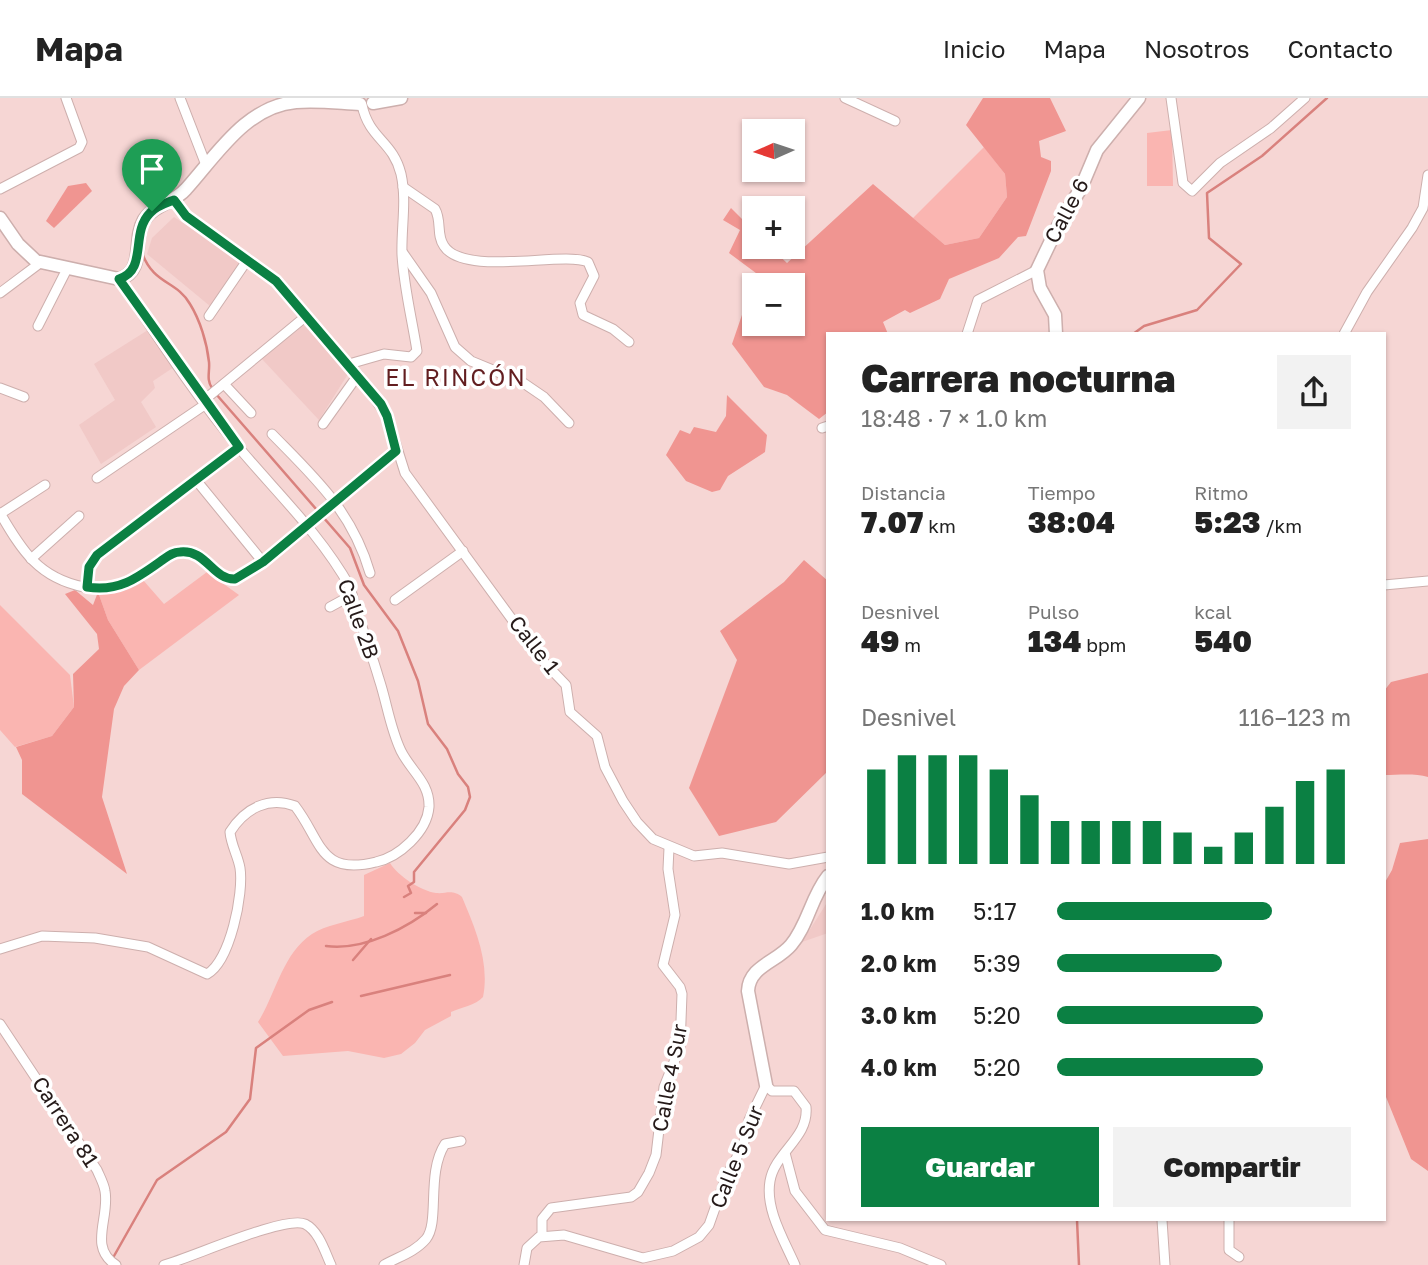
<!DOCTYPE html>
<html lang="es">
<meta charset="utf-8">
<style>
:root{--surface:#fff;--page:#f2f2f2;--text:#222;--muted:#767676;--line:#e0e0e0;--accent:#0b8043}
body{margin:0;font-family:"Golos Text",sans-serif;background:var(--page);color:var(--text);height:100vh;display:flex;flex-direction:column;font-size:26px;white-space:nowrap}
*{box-sizing:border-box;margin:0}
p{font-size:23px;color:var(--muted)}
.icon{flex:none;width:38px;height:38px;fill:none;stroke:currentColor;stroke-width:2;stroke-linecap:round;stroke-linejoin:round}
.map{position:relative;flex:1;overflow:hidden}
.side{position:absolute;left:826px;top:234px;width:560px;height:889px;display:flex;flex-direction:column;background:var(--surface);border-radius:0px;box-shadow:0 2px 5px #0004}
.side>*{flex:none}
.needle{width:46px;rotate:267deg}
.fabs{position:absolute;left:742px;top:21px;display:grid;gap:14px}
.fabs a{display:grid;place-items:center;width:63px;height:63px;border-radius:0px;background:var(--surface);box-shadow:0 2px 5px #0004;font-size:35px}
.pin{position:absolute;display:grid;place-items:center;width:60px;height:60px;color:#fff;margin:-72px -30px;border-radius:50% 50% 50% 0;rotate:-45deg;box-shadow:0 0 7px #0007}
.pin .icon{rotate:45deg}
.round{display:grid;place-items:center;flex:none;width:74px;height:74px;border-radius:0px;background:var(--page)}
.headline{display:flex;align-items:center;justify-content:space-between;height:119px;padding:0 35px}
h1{font-size:38px;font-weight:800;line-height:52px}
.figures{display:grid;grid-template-columns:repeat(3,1fr);gap:10px;height:119px;padding:7px 35px}
.figures div{display:grid;align-content:center}
.figures b{font-size:30px;font-weight:800}
.figures small{font-size:19px;font-weight:400}
.figures p{font-size:19px}
.chart{height:196px;padding:14px 35px}
.chart p{display:flex;justify-content:space-between}
.chart svg{width:100%;height:126px;margin-top:7px;stroke:var(--accent);stroke-width:6}
.cta{display:flex;gap:14px;margin-top:auto;padding:14px 35px}
.cta a{flex:1;height:80px;border-radius:0px;background:var(--accent);color:#fff;font-size:28px;font-weight:800;line-height:80px;text-align:center}
.cta a+a{background:var(--page);color:var(--text)}
ul{padding:0 35px;list-style:none;font-size:23px}
li{display:grid;grid-template-columns:112px 84px 1fr;align-items:center;height:52px}
li i{height:18px;border-radius:9px;background:var(--accent)}
header{display:flex;align-items:center;gap:42px;box-sizing:border-box;height:98px;padding:0 35px;background:var(--surface);border-bottom:2px solid var(--line)}
header strong{font-size:33px}
nav{display:flex;gap:38px;margin-inline-start:auto;font-size:24px}
.map>svg:first-child{display:block}
.built{fill:#f1c9c7}
.green{fill:#fab5b1}
.forest{fill:#f09591}
.lines{fill:none;stroke-linecap:round;stroke-linejoin:round}
.stream{stroke:#d9817d;stroke-width:2.5}
.street-casing{stroke:#cdafad;stroke-width:11}
.secondary-casing{stroke:#cdafad;stroke-width:15}
.street{stroke:#fff;stroke-width:9}
.secondary{stroke:#fff;stroke-width:12}
.route-casing{stroke:#fff;stroke-width:14}
.route{stroke:#0b8043;stroke-width:9}
.labels{text-anchor:middle;stroke-width:7;stroke-linejoin:round;paint-order:stroke}
.street-label{font-size:21px;fill:#251a19;stroke:#fff}
.neighbourhood-label{font-size:23px;letter-spacing:2px;fill:#631e20;stroke:#fff}
</style>
<header>
<strong>Mapa</strong>
<nav><a>Inicio</a><a>Mapa</a><a>Nosotros</a><a>Contacto</a></nav>
</header>
<div class="map">
<svg width="1428" height="1167" viewBox="0 0 1428 1167">
<rect width="100%" height="100%" fill="#f6d6d4"/>
<g class="built">
<polygon points="174,119 242,163 210,208 147,156 152,140"/>
<polygon points="304,227 348,276 319,322 262,261"/>
<polygon points="148,232 174,269 153,283 155,290 141,304 156,329 101,366 79,327 115,302 94,266"/>
<polygon points="828,803 828,835 802,844"/>
</g>
<g class="green">
<polygon points="1172,32 1173,88 1147,88 1147,35"/>
<polygon points="984,49 1005,76 1007,99 979,140 945,147 913,120"/>
<polygon points="207,474 239,497 139,572 108,522 98,494 143,482 164,506"/>
<polygon points="0,507 70,577 74,609 52,638 15,649 0,632"/>
<path d="M390,765C398,778 421,793 436,795C447,796 452,791 462,799C475,830 490,864 483,899C476,907 460,910 451,914V918L425,932L415,945L401,956L384,960L348,953L283,958L258,924C276,896 282,856 312,836C325,827 348,824 364,818V777Z"/>
</g>
<g class="forest">
<polygon points="983,0 1050,0 1066,33 1039,43 1041,59 1051,63 1051,73 1026,138 1018,139 999,160 949,181 940,201 910,215 905,212 883,224 888,236 828,236 828,314 819,321 787,297 764,289 732,246 744,211 754,218 754,226 793,226 793,187 772,187 729,155 740,132 723,122 731,110 754,133 754,149 770,149 787,165 873,86 945,147 979,140 1007,99 1005,76 966,27"/>
<polygon points="86,85 92,93 54,130 46,123 68,88"/>
<polygon points="727,297 767,337 765,354 728,378 720,392 712,394 686,383 666,357 680,332 690,336 694,329 716,334 726,318"/>
<polygon points="804,462 828,483 828,673 776,724 719,738 689,690 737,562 720,533 784,484"/>
<polygon points="75,492 93,507 98,494 108,522 139,572 124,588 114,611 102,699 127,776 22,696 22,662 16,649 52,638 74,609 73,576 99,551 97,536 65,496"/>
<path d="M1428,575V679C1415,675 1398,677 1384,677V593L1391,584Z"/>
<polygon points="1428,741 1428,1073 1411,1061 1384,994 1384,786 1392,772 1400,745"/>
</g>
<g class="lines">
<g class="stream">
<path d="M142,155C154,187 176,182 190,206C200,222 207,245 209,264C210,274 206,281 212,290"/>
<polyline points="1133,236 1144,228 1197,212 1241,166 1209,140 1207,95 1262,58 1327,0"/>
<polyline points="216,296 350,450 364,487 398,533 418,583 428,626 447,651 458,676 468,689 470,699 465,712 414,774 414,784 408,788 411,795 404,799"/>
<polyline points="415,815 426,815"/>
<path d="M326,848C364,853 408,830 437,806"/>
<polyline points="353,862 371,841"/>
<polyline points="361,898 450,877"/>
<polyline points="1077,1122 1079,1167"/>
<polyline points="114,1158 157,1082 226,1034 250,1001 256,950 309,912 332,904"/>
</g>
<g class="street-casing">
<g id="street">
<polyline points="180,0 206,67"/>
<polyline points="845,0 895,23"/>
<polyline points="1171,0 1183,85 1192,93 1220,65 1271,30 1305,0"/>
<path d="M403,89L435,111C442,123 436,137 444,148C464,179 563,153 588,164L594,178L580,205L583,217L613,231L629,244"/>
<polyline points="0,91 79,50 82,44 66,0"/>
<polyline points="174,101 186,118 276,183 305,219 358,277 387,318 405,375 541,561 566,587 570,614 597,638 605,669 623,703 637,724 653,741 694,758 722,755 789,766 828,759"/>
<polyline points="403,155 431,195 455,249 471,263 522,284 544,299 569,325"/>
<polyline points="0,195 40,165"/>
<polyline points="209,218 248,161"/>
<polyline points="38,228 67,171"/>
<polyline points="967,236 978,202 1037,172"/>
<polyline points="1344,236 1367,194 1412,130 1423,110 1428,77"/>
<path d="M349,266L384,256L411,259L417,253C412,221 404,190 402,157C401,130 407,103 401,76C393,43 369,41 362,7"/>
<polyline points="224,286 251,315"/>
<polyline points="0,290 24,299"/>
<polyline points="203,303 305,219"/>
<polyline points="323,326 358,277"/>
<polyline points="822,330 828,328"/>
<path d="M272,336C315,380 352,413 370,475"/>
<polyline points="97,380 206,306"/>
<polyline points="196,382 263,464"/>
<path d="M0,415C22,453 39,480 84,489C101,492 116,492 131,484C147,476 162,455 181,453C207,451 213,482 235,481L263,464L396,353"/>
<polyline points="0,416 45,387"/>
<polyline points="31,461 79,418"/>
<polyline points="1384,487 1428,483"/>
<polyline points="87,489 89,469 97,457 239,349"/>
<polyline points="395,502 463,453"/>
<polyline points="330,509 352,497"/>
<path d="M0,851L42,838L95,840L148,849L207,876C230,864 244,795 240,770C238,758 231,747 230,734C245,710 269,698 295,708C322,743 319,778 376,764C399,759 427,734 429,709C430,685 411,673 401,653C390,630 387,605 379,581C370,550 358,520 350,489C321,437 278,396 240,351C196,299 157,238 119,181"/>
<path d="M0,926L97,1072C100,1079 104,1086 105,1093C110,1120 88,1149 116,1167"/>
<polyline points="785,1055 795,1093 825,1132 900,1150 941,1167"/>
<polyline points="1162,1122 1165,1167"/>
<polyline points="1229,1122 1229,1152 1239,1159"/>
<polyline points="542,1138 542,1121 551,1110 631,1099 638,1094 649,1075 656,1057 664,989 680,949 682,896 680,889 663,867 675,817 668,771 669,750"/>
<path d="M164,1167C191,1160 285,1117 305,1126C319,1133 325,1154 331,1167"/>
<path d="M384,1167C398,1159 415,1154 426,1141C440,1124 426,1075 445,1046L461,1043"/>
<path d="M524,1167L527,1150L539,1139L564,1137L643,1160L673,1153L699,1139L709,1127L726,1079L743,1048L749,1022L766,987L772,993H794L806,1009C809,1040 775,1054 770,1083C765,1111 784,1142 795,1167"/>
</g>
</g>
<g class="secondary-casing">
<g id="secondary">
<polyline points="373,5 401,0"/>
<path d="M0,120L18,146L36,163L119,181C146,173 132,143 144,122C154,106 174,105 186,91C216,58 246,8 296,4C317,2 339,5 360,6"/>
<polyline points="1056,236 1055,217 1040,190 1037,172 1058,128 1081,90 1097,52 1139,0"/>
<path d="M766,987L748,893C749,868 777,864 791,847C808,827 811,799 828,778"/>
</g>
</g>
<use href="#street" class="street"/>
<use href="#secondary" class="secondary"/>
</g>
<g class="lines">
<g class="route-casing">
<path id="route" d="M174,102L186,118L276,183L381,306L387,318L396,353L263,464L235,481C213,482 206,451 180,454C172,454 167,459 161,463C136,481 118,494 87,489L89,469L97,457L239,349L119,181C148,172 130,135 150,115C156,108 166,105 174,102Z"/>
</g>
<use href="#route" class="route"/>
</g>
<g class="labels">
<g class="street-label">
<text transform="translate(1067 113) rotate(-62)" y="7">Calle 6</text>
<text transform="translate(358 521) rotate(70)" y="7">Calle 2B</text>
<text transform="translate(534 547) rotate(52)" y="7">Calle 1</text>
<text transform="translate(670 980) rotate(-79)" y="7">Calle 4 Sur</text>
<text transform="translate(65 1024) rotate(57)" y="7">Carrera 81</text>
<text transform="translate(737 1059) rotate(-68)" y="7">Calle 5 Sur</text>
</g>
<g class="neighbourhood-label">
<text x="456" y="288">EL RINCÓN</text>
</g>
</g>
</svg>
<div class="fabs">
<a><svg class="needle" viewBox="-14 -14 28 28"><path d="M0-13l5 13h-10z" fill="#e53935"/><path d="M0 13l5-13h-10z" fill="#767676"/></svg></a>
<a>+</a>
<a>−</a>
</div>
<div class="pin" style="left:152px;top:113px;background:#1e9e55"><svg class="icon" aria-label="arrive" viewBox="0 0 24 24"><path d="M6 21V4h12l-3 4 3 4H6"/></svg></div>
<section class="side">
<div class="headline"><div><h1>Carrera nocturna</h1><p>18:48 · 7 × 1.0 km</p></div><a class="round"><svg class="icon" aria-label="share" viewBox="0 0 24 24"><path d="M12 15V3M7 8l5-5 5 5M5 13v7h14v-7"/></svg></a></div>
<div class="figures">
<div><p>Distancia</p><b>7.07<small> km</small></b></div>
<div><p>Tiempo</p><b>38:04</b></div>
<div><p>Ritmo</p><b>5:23<small> /km</small></b></div>
</div>
<div class="figures">
<div><p>Desnivel</p><b>49<small> m</small></b></div>
<div><p>Pulso</p><b>134<small> bpm</small></b></div>
<div><p>kcal</p><b>540</b></div>
</div>
<div class="chart"><p><span>Desnivel</span>116–123 m</p>
<svg viewBox="0 0 160 44" preserveAspectRatio="none"><path d="M5 44V11M15 44V6M25 44V6M35 44V6M45 44V11M55 44V20M65 44V29M75 44V29M85 44V29M95 44V29M105 44V33M115 44V38M125 44V33M135 44V24M145 44V15M155 44V11"/></svg>
</div>
<ul>
<li><b>1.0 km</b>5:17<i style="width:73%"></i></li>
<li><b>2.0 km</b>5:39<i style="width:56%"></i></li>
<li><b>3.0 km</b>5:20<i style="width:70%"></i></li>
<li><b>4.0 km</b>5:20<i style="width:70%"></i></li>
</ul>
<div class="cta"><a>Guardar</a><a>Compartir</a></div>
</section>
</div>
